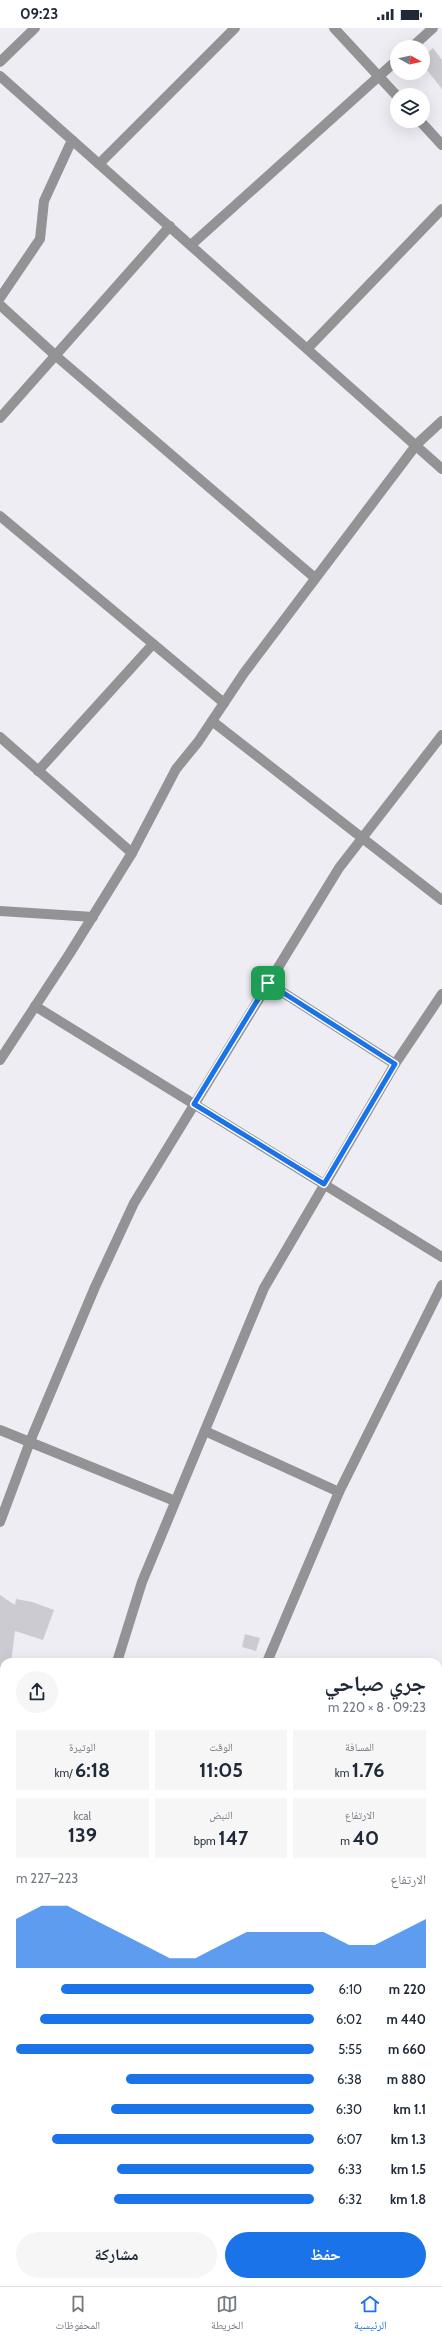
<!DOCTYPE html>
<html lang="ar">
<meta charset="utf-8">
<style>
:root{--surface:#fff;--page:#f6f6f7;--text:#1f2937;--muted:#747a83;--line:#e0e1e3;--accent:#1a73e8}
body{margin:0;font-family:Cabin,"Noto Naskh Arabic",sans-serif;background:var(--page);color:var(--text);direction:rtl;height:100vh;display:flex;flex-direction:column;font-size:15px;white-space:nowrap}
*{box-sizing:border-box;margin:0}
p{font-size:13px;color:var(--muted)}
.icon{flex:none;width:22px;height:22px;fill:none;stroke:currentColor;stroke-width:2;stroke-linecap:round;stroke-linejoin:round}
.map{position:relative;flex:1;overflow:hidden;direction:ltr}
.sheet{position:absolute;left:0px;top:1630px;width:442px;height:628px;display:flex;flex-direction:column;background:var(--surface);border-radius:12px 12px 0 0;box-shadow:0 4px 16px #0002;direction:rtl}
.sheet>*{flex:none}
.needle{width:26px;rotate:98deg}
.buttons{position:absolute;left:390px;top:12px;display:grid;gap:8px}
.buttons a{display:grid;place-items:center;width:40px;height:40px;border-radius:50%;background:var(--surface);box-shadow:0 4px 16px #0002;font-size:20px}
.pin{position:absolute;display:grid;place-items:center;width:34px;height:34px;color:#fff;margin:-17px;border-radius:8px;box-shadow:0 2px 6px #0006}
.round{display:grid;place-items:center;flex:none;width:42px;height:42px;border-radius:21px;background:var(--page)}
.summary{display:flex;align-items:center;justify-content:space-between;height:68px;padding:0 16px}
h1{font-size:22px;font-weight:700;line-height:30px}
.figures{display:grid;grid-template-columns:repeat(3,1fr);gap:6px;height:68px;padding:4px 16px}
.figures div{display:grid;align-content:center;border-radius:0px;background:var(--page);text-align:center}
.figures b{font-size:20px;font-weight:700}
.figures small{font-size:11px;font-weight:400}
.figures p{font-size:11px}
.chart{height:112px;padding:8px 16px}
.chart p{display:flex;justify-content:space-between}
.chart svg{width:100%;height:72px;margin-top:4px;fill:var(--accent);opacity:.7}
.cta{display:flex;gap:8px;margin-top:auto;padding:8px 16px}
.cta a{flex:1;height:46px;border-radius:24px;background:var(--accent);color:#fff;font-size:16px;font-weight:700;line-height:46px;text-align:center}
.cta a+a{background:var(--page);color:var(--text)}
ul{padding:0 16px;list-style:none;font-size:13px}
li{display:grid;grid-template-columns:64px 48px 1fr;align-items:center;height:30px}
li i{height:10px;border-radius:5px;background:var(--accent)}
.status{display:flex;justify-content:space-between;align-items:center;height:28px;padding:0 20px;background:var(--surface);direction:ltr}
.status svg{height:11px;fill:currentColor}
.dock{display:flex;justify-content:space-around;align-items:center;height:56px;border-top:1px solid var(--line);background:var(--surface);font-size:11px;color:var(--muted)}
.dock a{display:grid;justify-items:center;gap:2px}
.dock .current{color:var(--accent)}
.map>svg:first-child{display:block}
.building{fill:#cccbd1}
.lines{fill:none;stroke-linecap:round;stroke-linejoin:round}
.minor{stroke:#939295;stroke-width:10}
.route-casing{stroke:#fff;stroke-width:8}
.route{stroke:#1a73e8;stroke-width:5}
</style>
<div class="status"><b>09:23</b><svg viewBox="0 0 49 12"><path d="M0 12V9h3v3zM5 12V6h3v6zM10 12V3h3v9zM15 12V0h3v12zM26 1h20v11H26zM47 4h2v5h-2z"/></svg></div>
<div class="map">
<svg width="442" height="2258" viewBox="0 0 442 2258">
<rect width="100%" height="100%" fill="#efedf4"/>
<g class="building">
<polygon points="433,20 442,32 442,61 423,37 423,29"/>
<polygon points="0,1567 15,1577 16,1571 32,1574 54,1582 43,1612 15,1603 11,1634 4,1634 4,1648 0,1648"/>
<polygon points="245,1606 260,1610 256,1623 242,1619"/>
</g>
<g class="lines">
<g class="minor">
<polyline points="334,0 397,68"/>
<polyline points="412,19 433,0"/>
<polyline points="0,34 35,0"/>
<polyline points="0,48 442,441"/>
<polyline points="420,93 442,117"/>
<polyline points="99,136 235,0"/>
<polyline points="191,217 397,32"/>
<polyline points="0,270 40,211 44,173 72,112"/>
<polyline points="0,277 56,328 315,550"/>
<polyline points="308,320 442,181"/>
<polyline points="0,390 170,198"/>
<polyline points="0,488 224,675"/>
<polyline points="212,693 442,872"/>
<polyline points="0,709 132,825"/>
<polyline points="38,743 153,616"/>
<polyline points="0,883 93,889"/>
<polyline points="268,955 395,1036"/>
<polyline points="35,978 442,1229"/>
<polyline points="0,1032 70,925 132,825 176,741 198,714 244,645 417,416 442,393"/>
<polyline points="0,1402 175,1473"/>
<polyline points="205,1403 339,1464"/>
<polyline points="0,1494 31,1411 95,1259 134,1175 339,840 442,707"/>
<polyline points="117,1634 142,1554 264,1260 395,1036 442,966"/>
<polyline points="267,1634 339,1464 442,1257"/>
<polyline points="438,1677 442,1663"/>
<polyline points="0,1813 4,1814"/>
<polyline points="438,1948 442,1948"/>
<polyline points="0,2088 4,2066"/>
<polyline points="438,2123 442,2177"/>
<polyline points="128,2258 129,2254"/>
</g>
</g>
<g class="lines">
<g class="route-casing">
<polygon id="route" points="268,955 395,1036 324,1156 194,1076"/>
</g>
<use href="#route" class="route"/>
</g>
</svg>
<div class="buttons">
<a><svg class="needle" viewBox="-14 -14 28 28"><path d="M0-13l5 13h-10z" fill="#e53935"/><path d="M0 13l5-13h-10z" fill="#747a83"/></svg></a>
<a><svg class="icon" aria-label="layers" viewBox="0 0 24 24"><path d="M12 4l9 5-9 5-9-5zM3 14l9 5 9-5"/></svg></a>
</div>
<div class="pin" style="left:268px;top:955px;background:#1e9e55"><svg class="icon" aria-label="arrive" viewBox="0 0 24 24"><path d="M6 21V4h12l-3 4 3 4H6"/></svg></div>
<section class="sheet">
<div class="summary"><div><h1>جري صباحي</h1><p>09:23 · 8 × 220 m</p></div><a class="round"><svg class="icon" aria-label="share" viewBox="0 0 24 24"><path d="M12 15V3M7 8l5-5 5 5M5 13v7h14v-7"/></svg></a></div>
<div class="figures">
<div><p>المسافة</p><b>1.76<small> km</small></b></div>
<div><p>الوقت</p><b>11:05</b></div>
<div><p>الوتيرة</p><b>6:18<small> /km</small></b></div>
</div>
<div class="figures">
<div><p>الارتفاع</p><b>40<small> m</small></b></div>
<div><p>النبض</p><b>147<small> bpm</small></b></div>
<div><p>kcal</p><b>139</b></div>
</div>
<div class="chart"><p><span>الارتفاع</span>223–227 m</p>
<svg viewBox="0 0 160 44" preserveAspectRatio="none"><path d="M0 44V14L10 6L20 6L30 14L40 22L50 30L60 38L70 38L80 30L90 22L100 22L110 22L120 22L130 30L140 30L150 22L160 14V44z"/></svg>
</div>
<ul>
<li><b>220 m</b>6:10<i style="width:85%"></i></li>
<li><b>440 m</b>6:02<i style="width:92%"></i></li>
<li><b>660 m</b>5:55<i style="width:100%"></i></li>
<li><b>880 m</b>6:38<i style="width:63%"></i></li>
<li><b>1.1 km</b>6:30<i style="width:68%"></i></li>
<li><b>1.3 km</b>6:07<i style="width:88%"></i></li>
<li><b>1.5 km</b>6:33<i style="width:66%"></i></li>
<li><b>1.8 km</b>6:32<i style="width:67%"></i></li>
</ul>
<div class="cta"><a>حفظ</a><a>مشاركة</a></div>
</section>
</div>
<nav class="dock">
<a class="current"><svg class="icon" aria-label="home" viewBox="0 0 24 24"><path d="M3 11l9-7 9 7M6 9v11h12V9"/></svg>الرئيسية</a>
<a><svg class="icon" aria-label="map" viewBox="0 0 24 24"><path d="M3 6l6-2 6 2 6-2v14l-6 2-6-2-6 2zM9 4v14M15 6v14"/></svg>الخريطة</a>
<a><svg class="icon" aria-label="saved" viewBox="0 0 24 24"><path d="M7 4h10v16l-5-4-5 4z"/></svg>المحفوظات</a>
</nav>
